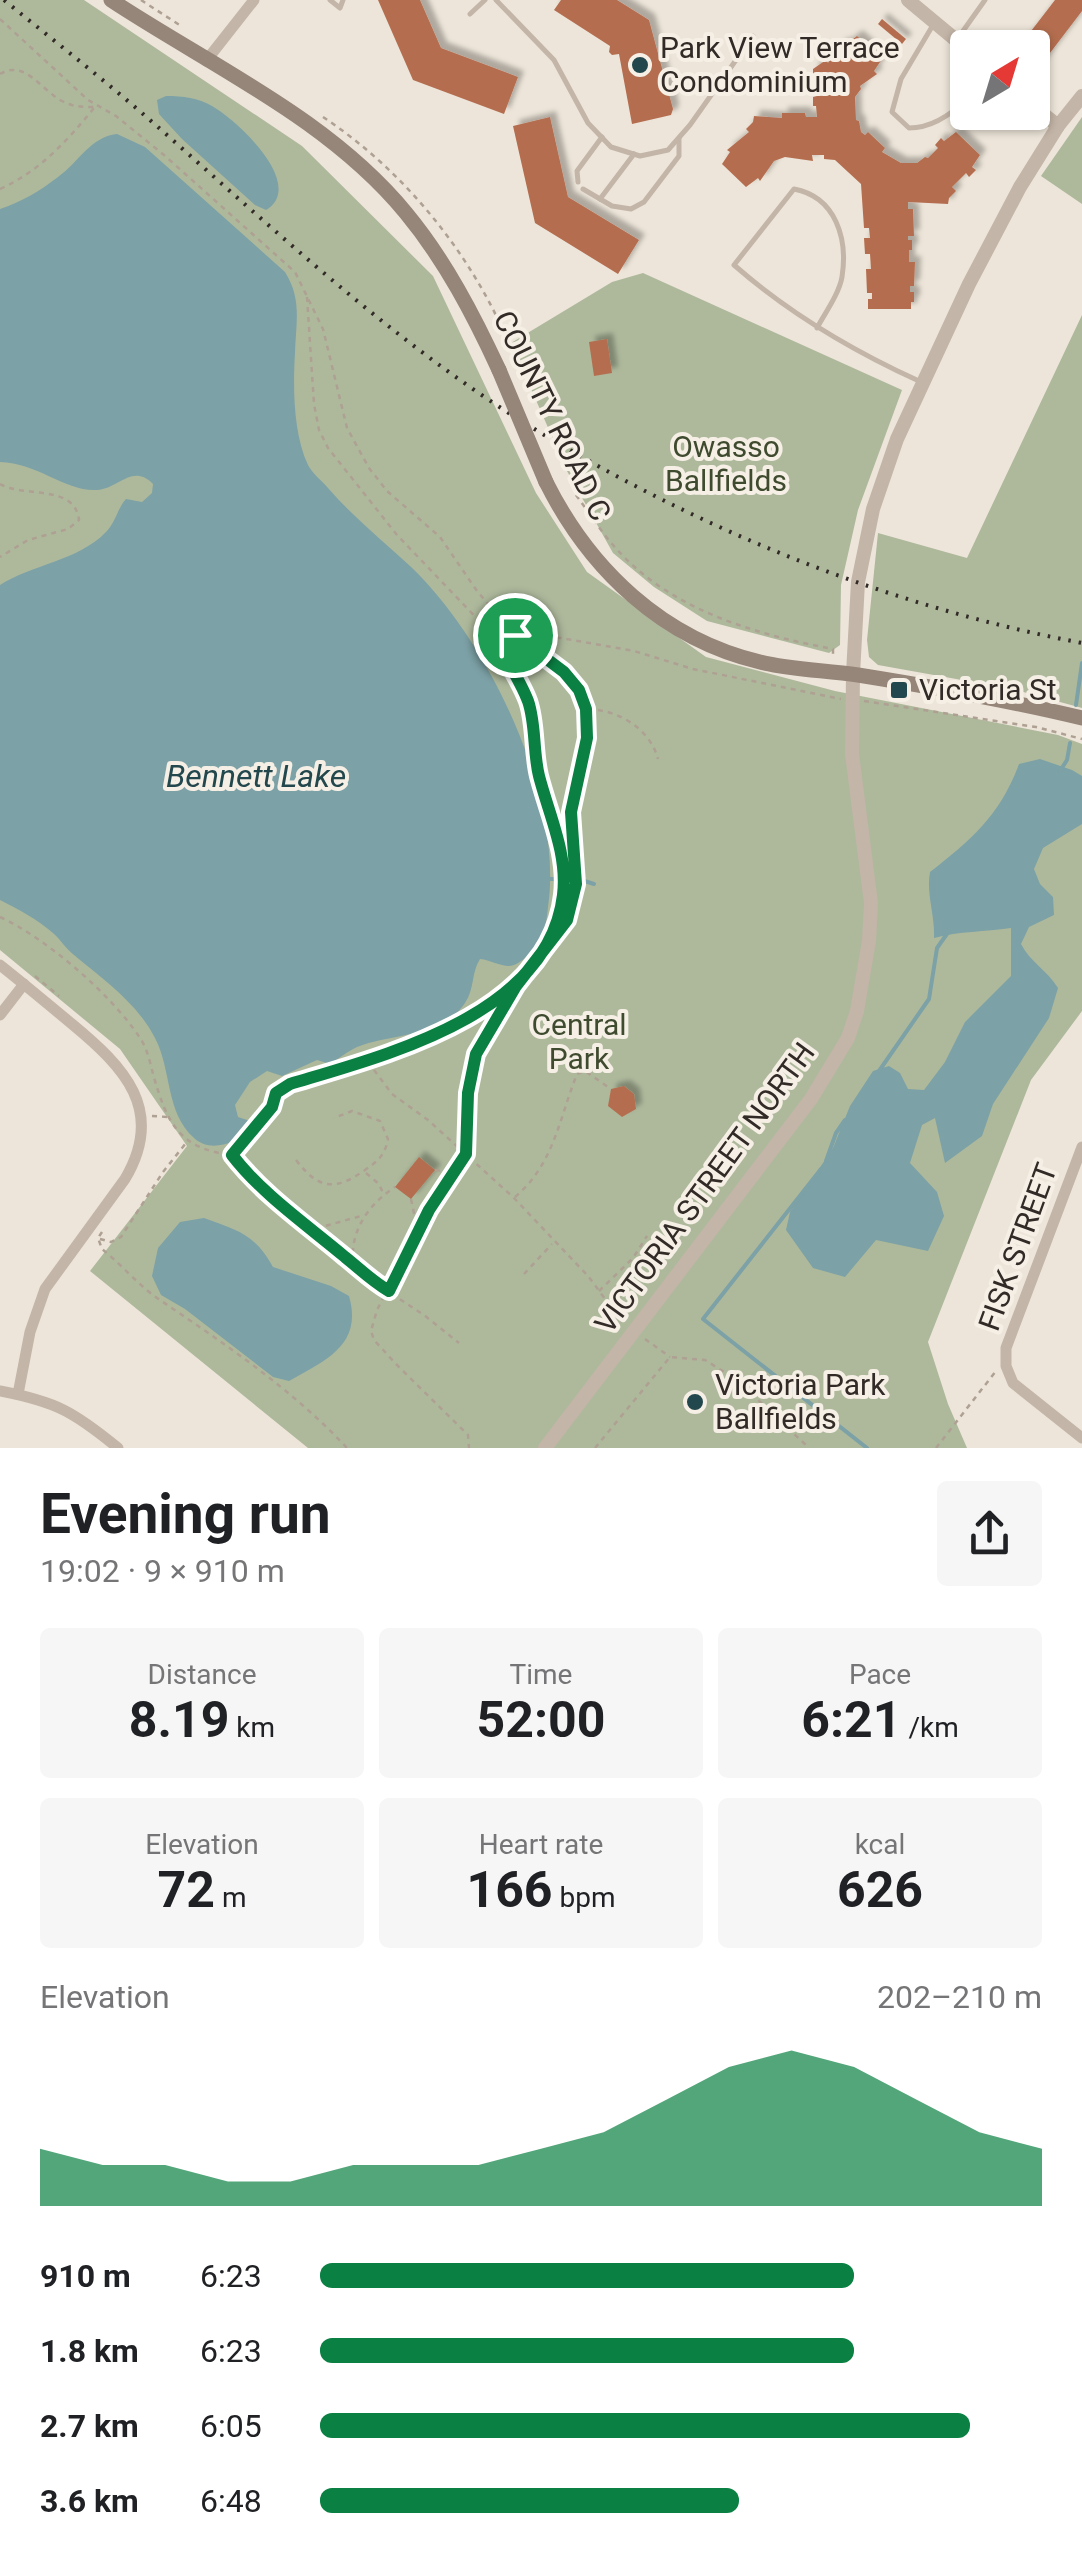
<!DOCTYPE html>
<meta charset="utf-8">
<style>
:root{--surface:#fff;--page:#f6f6f6;--text:#202124;--muted:#757577;--accent:#0b8043}
body{margin:0;font-family:Roboto,sans-serif;background:var(--page);color:var(--text);height:100vh;display:flex;flex-direction:column;font-size:38px;white-space:nowrap}
*{box-sizing:border-box;margin:0}
p{font-size:32px;color:var(--muted)}
.icon{flex:none;width:55px;height:55px;fill:none;stroke:currentColor;stroke-width:2;stroke-linecap:round;stroke-linejoin:round}
.map{position:relative;height:1448px;overflow:hidden}
.panel{display:flex;flex-direction:column;background:var(--surface);flex:1}
.panel>*{flex:none}
.needle{width:65px;rotate:38deg}
.tools{position:absolute;left:950px;top:30px;display:grid;gap:20px}
.tools a{display:grid;place-items:center;width:100px;height:100px;border-radius:10px;background:var(--surface);box-shadow:0 2px 8px #0004;font-size:50px}
.pin{position:absolute;display:grid;place-items:center;width:85px;height:85px;color:#fff;margin:-42px;border:5px solid #fff;border-radius:50%;box-shadow:0 2px 10px #0007}
.round{display:grid;place-items:center;flex:none;width:105px;height:105px;border-radius:10px;background:var(--page)}
.summary{display:flex;align-items:center;justify-content:space-between;height:170px;padding:0 40px}
h1{font-size:55px;font-weight:700;line-height:75px}
.stats{display:grid;grid-template-columns:repeat(3,1fr);gap:15px;height:170px;padding:10px 40px}
.stats div{display:grid;align-content:center;border-radius:10px;background:var(--page);text-align:center}
.stats b{font-size:50px;font-weight:700}
.stats small{font-size:28px;font-weight:400}
.stats p{font-size:28px}
.chart{height:280px;padding:20px 40px}
.chart p{display:flex;justify-content:space-between}
.chart svg{width:100%;height:180px;margin-top:10px;fill:var(--accent);opacity:.7}
ul{padding:0 40px;list-style:none;font-size:32px}
li{display:grid;grid-template-columns:160px 120px 1fr;align-items:center;height:75px}
li i{height:25px;border-radius:12px;background:var(--accent)}
.map>svg:first-child{display:block}
.green{fill:#aeb99c}
.water{fill:#7ca1a6}
.lines{fill:none;stroke-linecap:round;stroke-linejoin:round}
.stream{stroke:#7ca1a6;stroke-width:4}
.building{fill:#b46e50;filter:url(#shadow)}
.path{stroke:#aea092;stroke-width:2.5;stroke-dasharray:5 5;stroke-linecap:butt}
.service{stroke:#c3b5a7;stroke-width:5}
.minor{stroke:#c3b5a7;stroke-width:11}
.tertiary{stroke:#c3b5a7;stroke-width:14}
.secondary{stroke:#968579;stroke-width:15}
.rail{stroke:#312a26;stroke-width:4;stroke-dasharray:2.5 8;stroke-linecap:butt}
.secondary-bridge{stroke:#968579;stroke-width:15}
.route-casing{stroke:#fff;stroke-width:20}
.route{stroke:#0b8043;stroke-width:12}
.poi-dot{fill:#22474c;stroke:#f5efe5;stroke-width:4}
.labels{text-anchor:middle;stroke-width:8;stroke-linejoin:round;paint-order:stroke}
.poi-label{font-size:30px;fill:#312a26;stroke:#f5efe5;text-anchor:start}
.street-label{font-size:30px;fill:#312a26;stroke:#f5efe5}
.park-label{font-size:30px;fill:#3f4b2e;stroke:#f5efe5}
.water-label{font-size:32px;font-style:italic;fill:#22474c;stroke:#f5efe5}
</style>
<div class="map">
<svg width="1082" height="1448" viewBox="0 0 1082 1448">
<defs>
<filter id="shadow"><feDropShadow dx="6" dy="-6" stdDeviation="2.5" flood-color="#0004"/></filter>
</defs>
<rect width="100%" height="100%" fill="#ede5d9"/>
<g class="green">
<polygon points="0,0 84,0 302,146 433,276 536,493 587,572 706,657 835,691 1058,735 1082,744 1082,1011 1031,1080 928,1342 948,1404 967,1448 308,1448 90,1271 187,1146 120,1049 0,950"/>
<polygon points="1082,117 1082,204 1041,176"/>
<polygon points="643,273 902,390 858,510 841,585 840,645 829,653 707,621 654,587 613,553 567,471 511,343 612,282"/>
<polygon points="1082,315 1082,708 1012,689 878,665 869,657 867,640 878,533 967,558"/>
</g>
<g class="water">
<path d="M166,96C183,96 198,98 212,106C237,120 307,185 266,210L255,205L182,139L159,114L157,100Z"/>
<path d="M117,134L145,147L285,272C302,299 296,322 295,352C293,387 293,433 308,465C312,473 322,481 328,488C353,517 382,540 410,566C489,641 564,797 548,907C547,916 546,929 542,937C538,947 520,966 509,966C500,966 490,960 480,959C471,973 475,988 465,1003C442,1038 392,1033 357,1047C348,1051 338,1059 330,1064L317,1060L282,1076L267,1071L250,1082L235,1105L238,1117L250,1121V1133C234,1143 210,1153 194,1138C165,1112 172,1070 155,1038C137,1003 104,980 74,955C66,949 61,940 53,933C37,919 18,909 0,900V585C33,564 78,561 106,532C116,522 117,509 126,499L142,502L152,493L153,484C132,463 119,489 97,490C66,492 38,463 0,462V209C21,202 40,191 58,177C79,162 90,137 117,134Z"/>
<path d="M1040,759L1072,770L1082,776V824L1043,848L1034,869L1040,884L1053,897L1054,915L1029,927L1021,944C1030,962 1047,970 1058,988L1049,1018L993,1104L982,1136L945,1163L935,1118L922,1125L910,1163L937,1192L944,1216L928,1251L876,1240L845,1277L813,1268L786,1230L790,1212L833,1148L850,1106L873,1071L889,1066L900,1073L908,1089L924,1090L945,1062L965,1022L1011,976V928C984,932 960,931 934,938C935,915 926,894 930,872C972,839 1000,815 1019,764Z"/>
<path d="M204,1218C237,1230 255,1234 273,1267L331,1286L349,1296C363,1345 326,1360 289,1381L273,1377L185,1309L161,1295L152,1276L158,1248L180,1222Z"/>
</g>
<g class="lines">
<g class="stream">
<polyline points="1076,705 1082,663"/>
<polyline points="1060,771 1067,760 1070,743"/>
<polyline points="550,879 578,879 594,884"/>
<polyline points="879,1071 929,999 937,948 949,931"/>
<polyline points="826,1161 836,1133 845,1120"/>
<polyline points="821,1169 703,1319 867,1448"/>
</g>
</g>
<g class="building">
<polygon points="378,0 420,0 441,48 518,77 504,114 413,80"/>
<polygon points="561,0 617,0 649,20 673,109 671,115 632,124 619,54 612,55 609,52 610,46 554,10"/>
<polygon points="1055,0 1082,0 1082,11 1037,70 1032,67 1032,48 1018,48"/>
<polygon points="882,19 906,39 902,44 878,24"/>
<polygon points="857,36 882,59 874,71 877,74 860,86 861,89 855,97 856,120 859,121 861,132 865,135 868,132 885,148 882,152 901,163 917,163 925,157 928,158 938,148 935,145 941,138 944,141 956,132 980,155 972,167 976,170 969,177 966,173 952,187 956,191 949,198 948,204 908,202 908,209 913,209 914,236 908,236 908,240 912,240 912,250 909,250 909,262 915,262 914,286 910,286 910,292 914,292 914,302 911,302 911,309 868,309 868,299 872,299 872,293 867,293 866,269 871,269 870,254 865,254 864,238 870,238 869,228 864,228 861,184 835,160 824,159 824,155 812,155 813,161 785,157 774,161 760,181 758,178 746,187 722,164 730,152 727,150 749,132 746,129 753,122 754,116 782,118 782,113 805,113 806,117 817,117 816,106 813,106 813,97 817,96 816,86 813,86 813,69 826,60 828,63 842,43 845,45"/>
<polygon points="550,117 568,197 639,240 618,274 535,223 513,126"/>
<polygon points="607,339 612,373 594,376 589,342"/>
<polygon points="624,1086 634,1094 636,1109 622,1117 608,1106 611,1089"/>
<polygon points="419,1157 435,1170 411,1199 395,1187"/>
</g>
<g class="lines">
<g class="path">
<polyline points="141,0 181,26"/>
<polyline points="0,19 88,100 116,116 164,155 295,272 323,329 347,428 369,468 387,491 440,537 477,591 515,635 564,672 579,690 586,709 587,738 571,812 576,884 567,920 516,985 476,1053 468,1093 467,1154 429,1210 377,1310 371,1331 374,1340 396,1364 468,1435 469,1448"/>
<path d="M0,74C25,59 41,90 62,101C73,107 82,107 94,107"/>
<path d="M323,117C403,170 469,251 507,339"/>
<path d="M0,189C40,171 67,141 94,108"/>
<polyline points="307,297 314,404 319,430 328,448 397,535 488,630 529,703 538,773 561,848 564,895 553,934"/>
<path d="M0,484C25,498 75,484 79,520L68,529L28,540L0,557"/>
<path d="M576,495C588,511 599,529 613,545C668,609 753,634 833,649V657"/>
<polyline points="497,639 515,635 561,638 634,651 693,669 841,699"/>
<polyline points="864,701 1036,727 1082,739"/>
<path d="M588,709C619,710 650,729 658,759"/>
<path d="M0,917C46,938 112,995 140,1038C147,1048 150,1062 153,1074C167,1123 179,1149 232,1155L272,1107L276,1093L290,1083L438,1035L515,986"/>
<polyline points="35,976 59,996"/>
<polyline points="368,1062 392,1094 428,1120 514,1198 588,1276 623,1323"/>
<polyline points="152,1116 168,1117"/>
<polyline points="233,1157 244,1171 369,1279 424,1315 459,1343"/>
<path d="M296,1160C319,1190 335,1191 365,1170C378,1161 385,1155 388,1139L380,1121L352,1111L334,1118"/>
<polyline points="435,1170 456,1173"/>
<polyline points="366,1173 379,1184 383,1193"/>
<path d="M515,1197C554,1164 559,1119 577,1074L585,1071L611,1089"/>
<polyline points="411,1199 418,1232"/>
<polyline points="306,1224 325,1226 361,1216"/>
<path d="M102,1232L98,1238L102,1249C122,1265 139,1286 160,1300C225,1344 293,1390 347,1448"/>
<polyline points="100,1239 111,1242 121,1237 163,1172 186,1143"/>
<path d="M353,1263C350,1230 369,1204 395,1187"/>
<polyline points="524,1274 552,1244"/>
<polyline points="599,1291 633,1258 647,1236"/>
<polyline points="645,1339 670,1357"/>
<polyline points="595,1448 670,1357 705,1360 737,1380 809,1448"/>
<polyline points="936,1448 996,1371"/>
</g>
<g class="service">
<polyline points="330,0 340,8 343,0"/>
<polyline points="496,0 554,60 588,123 611,147 640,156 668,150 690,125 753,36"/>
<polyline points="470,14 485,0"/>
<path d="M933,25L901,79L892,112L909,128C931,128 952,114 968,98"/>
<polyline points="958,38 985,0"/>
<polyline points="578,182 577,171 602,137"/>
<polyline points="583,189 612,206 631,209 644,202 679,156 679,139"/>
<polyline points="600,199 634,154"/>
<path d="M817,328C825,313 839,294 842,277C848,239 836,197 794,189L734,265C790,314 851,350 919,381"/>
</g>
<g class="minor">
<polyline points="206,61 254,0"/>
<path d="M0,965C24,984 48,1004 72,1024C124,1067 166,1110 125,1179L45,1289L30,1332L18,1394"/>
<polyline points="0,1015 24,984"/>
<polyline points="1082,1147 1006,1348 1006,1366 1013,1383 1082,1438"/>
<path d="M0,1391C57,1402 74,1412 118,1448"/>
</g>
<g class="tertiary">
<polyline points="908,0 968,50"/>
<polyline points="1032,105 1058,126"/>
<polyline points="545,1448 811,1099 848,1038 857,1011 869,941 871,903 852,754 853,674 858,582 873,509 897,439 969,284 1020,187 1058,126 1082,96"/>
</g>
<g class="secondary">
<path d="M111,0C211,66 329,119 406,213C445,260 474,316 499,370"/>
<path d="M546,482C590,570 663,639 760,662C792,670 825,670 858,675C933,687 1008,700 1082,718"/>
</g>
<path class="rail" d="M4,0C53,40 103,79 150,120C267,223 383,333 515,417C687,525 882,605 1082,643"/>
<polyline class="secondary-bridge" points="499,370 546,482"/>
</g>
<g class="lines">
<g class="route-casing">
<path id="route" d="M515,635L496,640C506,660 520,680 528,701C536,724 533,752 539,776C549,815 568,854 563,895C549,1015 386,1055 290,1084L276,1093L272,1107L232,1155C262,1194 307,1225 345,1257C360,1269 372,1281 389,1291L429,1210L466,1154L468,1093L476,1054L516,986L567,920L576,884L571,812L587,738L586,709L579,690L564,672L515,635"/>
</g>
<use href="#route" class="route"/>
</g>
<g class="poi-dot">
<circle cx="640" cy="65" r="10"/>
<rect x="889" y="680" width="20" height="20" rx="5"/>
<circle cx="695" cy="1402" r="10"/>
</g>
<g class="labels">
<g class="poi-label">
<text x="660" y="58">Park View Terrace<tspan x="660" dy="34">Condominium</tspan></text>
<text x="919" y="700">Victoria St</text>
<text x="715" y="1395">Victoria Park<tspan x="715" dy="34">Ballfields</tspan></text>
</g>
<g class="street-label">
<text transform="translate(552 416) rotate(64)" y="10">COUNTY ROAD C</text>
<text transform="translate(705 1188) rotate(-54)" y="10">VICTORIA STREET NORTH</text>
<text transform="translate(1018 1247) rotate(-70)" y="10">FISK STREET</text>
</g>
<g class="park-label">
<text x="726" y="457">Owasso<tspan x="726" dy="34">Ballfields</tspan></text>
<text x="579" y="1035">Central<tspan x="579" dy="34">Park</tspan></text>
</g>
<g class="water-label">
<text x="256" y="787">Bennett Lake</text>
</g>
</g>
</svg>
<div class="tools">
<a><svg class="needle" viewBox="-14 -14 28 28"><path d="M0-13l5 13h-10z" fill="#e53935"/><path d="M0 13l5-13h-10z" fill="#757577"/></svg></a>
</div>
<div class="pin" style="left:515px;top:635px;background:#1e9e55"><svg class="icon" aria-label="arrive" viewBox="0 0 24 24"><path d="M6 21V4h12l-3 4 3 4H6"/></svg></div>
</div>
<section class="panel">
<div class="summary"><div><h1>Evening run</h1><p>19:02 · 9 × 910 m</p></div><a class="round"><svg class="icon" aria-label="share" viewBox="0 0 24 24"><path d="M12 15V3M7 8l5-5 5 5M5 13v7h14v-7"/></svg></a></div>
<div class="stats">
<div><p>Distance</p><b>8.19<small> km</small></b></div>
<div><p>Time</p><b>52:00</b></div>
<div><p>Pace</p><b>6:21<small> /km</small></b></div>
</div>
<div class="stats">
<div><p>Elevation</p><b>72<small> m</small></b></div>
<div><p>Heart rate</p><b>166<small> bpm</small></b></div>
<div><p>kcal</p><b>626</b></div>
</div>
<div class="chart"><p><span>Elevation</span>202–210 m</p>
<svg viewBox="0 0 160 44" preserveAspectRatio="none"><path d="M0 44V30L10 34L20 34L30 38L40 38L50 34L60 34L70 34L80 30L90 26L100 18L110 10L120 6L130 10L140 18L150 26L160 30V44z"/></svg>
</div>
<ul>
<li><b>910 m</b>6:23<i style="width:74%"></i></li>
<li><b>1.8 km</b>6:23<i style="width:74%"></i></li>
<li><b>2.7 km</b>6:05<i style="width:90%"></i></li>
<li><b>3.6 km</b>6:48<i style="width:58%"></i></li>
</ul>
</section>
